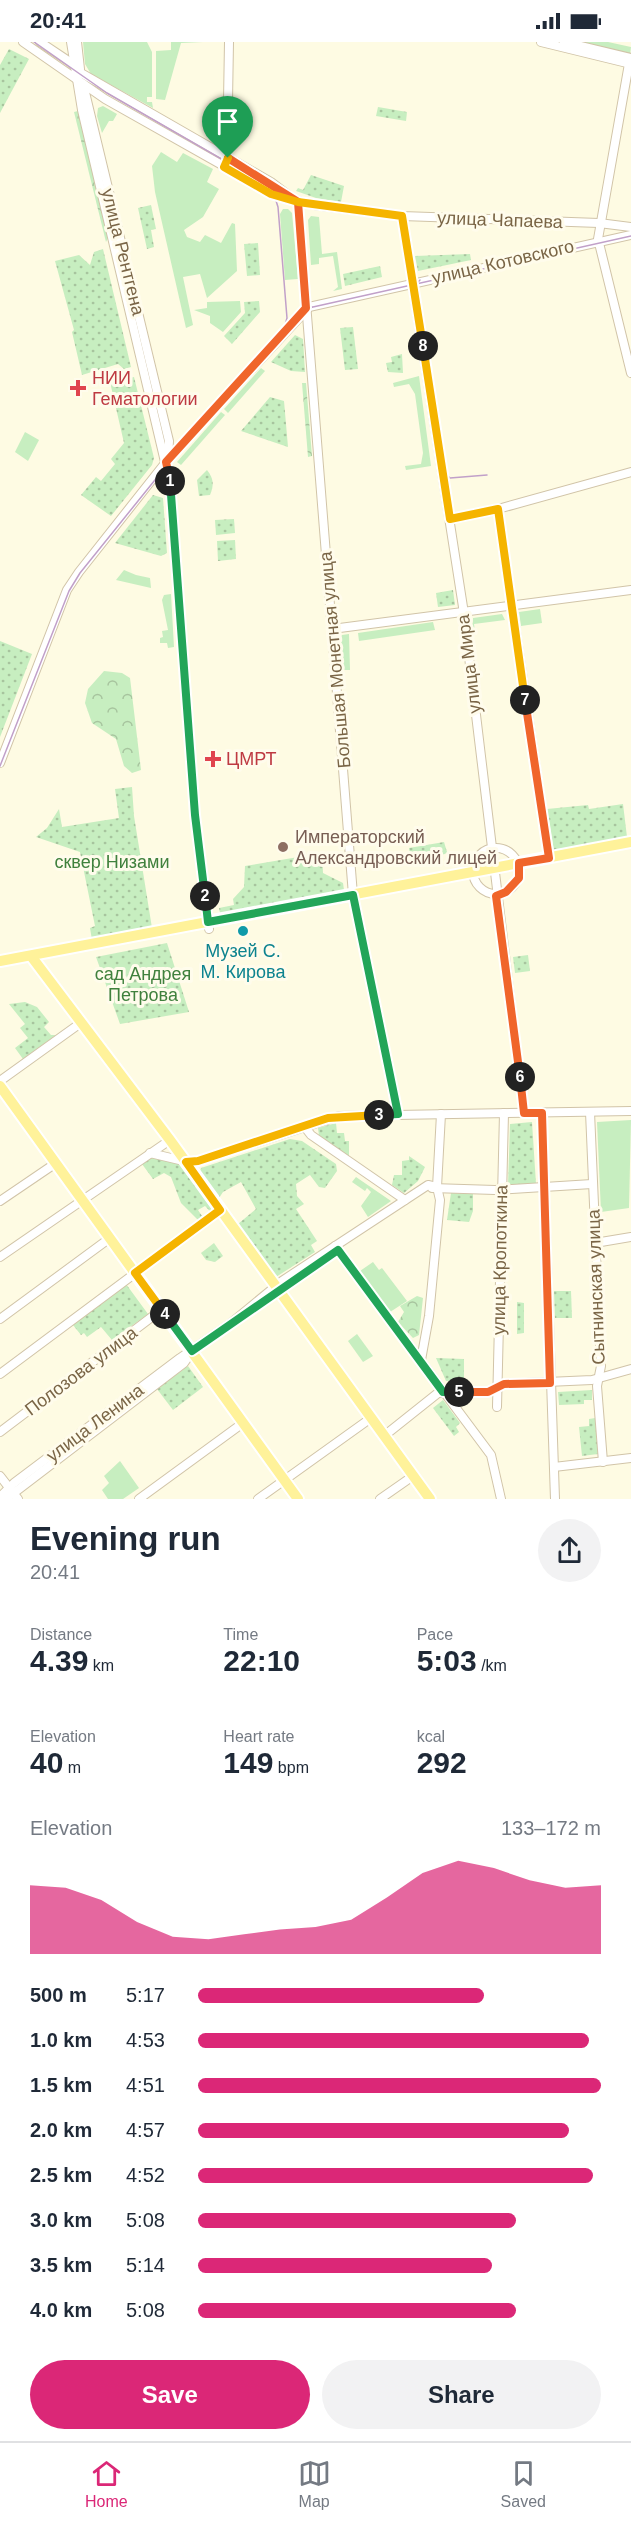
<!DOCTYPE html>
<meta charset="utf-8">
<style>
:root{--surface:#fff;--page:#f2f2f3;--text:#1f2937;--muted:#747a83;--line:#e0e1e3;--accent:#db2777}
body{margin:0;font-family:Helvetica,sans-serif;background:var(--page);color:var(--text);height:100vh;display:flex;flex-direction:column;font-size:22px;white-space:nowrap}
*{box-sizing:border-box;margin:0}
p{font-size:20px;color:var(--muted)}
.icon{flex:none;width:33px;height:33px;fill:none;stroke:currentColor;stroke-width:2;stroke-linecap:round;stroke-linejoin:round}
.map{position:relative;height:1457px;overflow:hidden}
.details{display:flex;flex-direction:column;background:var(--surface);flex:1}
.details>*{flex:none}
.pin{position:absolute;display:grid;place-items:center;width:51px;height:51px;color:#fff;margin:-62px -26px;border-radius:50% 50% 50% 0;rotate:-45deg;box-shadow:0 0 6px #0007}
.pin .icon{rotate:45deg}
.km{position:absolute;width:30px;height:30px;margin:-15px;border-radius:50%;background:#222;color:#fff;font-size:16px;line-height:30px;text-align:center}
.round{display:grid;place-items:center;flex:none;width:63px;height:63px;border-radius:32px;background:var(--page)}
.overview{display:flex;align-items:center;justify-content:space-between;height:102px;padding:0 30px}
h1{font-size:33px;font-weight:800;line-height:45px}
.stats{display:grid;grid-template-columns:repeat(3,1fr);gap:9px;height:102px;padding:6px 30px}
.stats div{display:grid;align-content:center}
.stats b{font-size:30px;font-weight:800}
.stats small{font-size:16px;font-weight:400}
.stats p{font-size:16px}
.chart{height:168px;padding:12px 30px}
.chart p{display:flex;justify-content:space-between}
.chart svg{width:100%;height:108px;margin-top:6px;fill:var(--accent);opacity:.7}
.button{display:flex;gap:12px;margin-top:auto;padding:12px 30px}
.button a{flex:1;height:69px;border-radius:36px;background:var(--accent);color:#fff;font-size:24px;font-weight:800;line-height:69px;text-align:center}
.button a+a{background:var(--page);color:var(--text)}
ul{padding:0 30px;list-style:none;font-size:20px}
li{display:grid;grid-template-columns:96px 72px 1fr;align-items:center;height:45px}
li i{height:15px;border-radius:8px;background:var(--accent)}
.status{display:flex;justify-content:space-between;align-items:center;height:42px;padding:0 30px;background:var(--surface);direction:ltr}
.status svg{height:16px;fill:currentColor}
.menu{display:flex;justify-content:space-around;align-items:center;height:84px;border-top:2px solid var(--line);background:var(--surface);font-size:16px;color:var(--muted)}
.menu a{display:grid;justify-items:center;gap:3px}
.menu .selected{color:var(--accent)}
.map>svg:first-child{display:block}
.grass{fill:#c7eec0}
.forest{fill:url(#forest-crowns)}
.park{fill:url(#park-dots)}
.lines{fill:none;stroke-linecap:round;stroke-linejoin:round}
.minor-casing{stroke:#d1c4a8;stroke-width:10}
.major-casing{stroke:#fff;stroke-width:14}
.minor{stroke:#fff;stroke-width:8}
.major{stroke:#fff29a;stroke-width:10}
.tram{stroke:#c1a0c9;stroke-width:1.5}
.split-1-casing{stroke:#fff;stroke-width:12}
.split-2-casing{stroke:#fff;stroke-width:12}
.split-3-casing{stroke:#fff;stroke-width:12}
.split-4-casing{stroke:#fff;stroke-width:12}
.split-5-casing{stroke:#fff;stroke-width:12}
.split-6-casing{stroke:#fff;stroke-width:12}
.split-7-casing{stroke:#fff;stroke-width:12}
.split-8-casing{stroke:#fff;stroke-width:12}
.split-9-casing{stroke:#fff;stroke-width:12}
.split-1{stroke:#f0652b;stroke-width:8}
.split-2{stroke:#22a559;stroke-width:8}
.split-3{stroke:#22a559;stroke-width:8}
.split-4{stroke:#f5b400;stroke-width:8}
.split-5{stroke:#22a559;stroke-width:8}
.split-6{stroke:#f0652b;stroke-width:8}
.split-7{stroke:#f0652b;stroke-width:8}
.split-8{stroke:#f5b400;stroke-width:8}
.split-9{stroke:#f5b400;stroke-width:8}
.health-dot{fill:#e0444e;stroke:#fffcec;stroke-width:2}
.education-dot{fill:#8d6e63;stroke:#fffcec;stroke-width:2}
.culture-dot{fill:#0f9aa8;stroke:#fffcec;stroke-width:2}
.labels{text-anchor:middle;stroke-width:6;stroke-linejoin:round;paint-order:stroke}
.street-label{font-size:18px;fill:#7a6546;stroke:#fffcec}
.health-label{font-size:18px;fill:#be3a42;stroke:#fffcec;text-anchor:start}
.education-label{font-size:18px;fill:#785e54;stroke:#fffcec;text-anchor:start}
.park-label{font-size:18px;fill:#40813d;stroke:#fffcec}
.culture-label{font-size:18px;fill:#0d838f;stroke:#fffcec}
</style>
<div class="status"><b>20:41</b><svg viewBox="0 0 49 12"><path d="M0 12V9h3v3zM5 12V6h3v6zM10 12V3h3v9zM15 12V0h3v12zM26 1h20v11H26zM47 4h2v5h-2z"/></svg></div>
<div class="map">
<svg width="631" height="1457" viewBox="0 0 631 1457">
<defs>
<pattern id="forest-crowns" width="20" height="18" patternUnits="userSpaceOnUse" patternTransform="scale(1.5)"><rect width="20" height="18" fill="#c7eec0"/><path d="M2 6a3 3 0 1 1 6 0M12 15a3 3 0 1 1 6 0" fill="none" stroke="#a7c49e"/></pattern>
<pattern id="park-dots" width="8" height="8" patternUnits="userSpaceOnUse" patternTransform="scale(1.5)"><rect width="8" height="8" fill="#c7eec0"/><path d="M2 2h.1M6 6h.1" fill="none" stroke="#a7c49e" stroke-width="1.8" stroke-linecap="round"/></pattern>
</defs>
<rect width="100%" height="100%" fill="#fefbe3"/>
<g class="grass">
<polygon points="83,0 147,0 152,10 152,55 147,55 147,60 152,60 153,66 91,32 85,22"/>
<polygon points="171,0 203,0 181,1 165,58 156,57 156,9 171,8"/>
<polygon points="576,0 608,0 631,5 630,13"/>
<polygon points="103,64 117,72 113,79 109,79 102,91 97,74 98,66"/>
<polygon points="161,110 177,120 183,111 213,127 207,140 219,147 203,175 184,188 187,195 200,200 205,193 221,201 232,181 235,182 237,229 207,256 200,232 183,235 193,283 186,286 155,150 152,124"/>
<polygon points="283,167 288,167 292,171 298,237 285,238 280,172"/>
<polygon points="311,174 319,175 322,212 337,210 342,247 333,249 338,245 333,214 319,216 319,222 311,223 308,178"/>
<polygon points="240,259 241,270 223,290 210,281 210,274 194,268 207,266 207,260"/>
<polygon points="261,326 265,329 228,371 224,367"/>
<polygon points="419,334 431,424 406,428 405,424 421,422 423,411 415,352 409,342 394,345 393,341"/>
<polygon points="221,370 225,373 181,423 177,420"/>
<polygon points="25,390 39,398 28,419 15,410"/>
<polygon points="124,528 136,533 150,536 151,546 116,538"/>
<polygon points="171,552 174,605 168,606 167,601 160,601 160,596 163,595 162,589 168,588 162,558 164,553"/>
<polygon points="540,567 542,581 521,584 519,570"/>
<polygon points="502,572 505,578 474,582 475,590 472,591 473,576"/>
<polygon points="433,580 435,588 359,599 358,591"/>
<polygon points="349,592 350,628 343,628 340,597 342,593"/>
<polygon points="631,1078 629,1166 601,1170 597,1080"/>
<polygon points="356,1135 391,1159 368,1175 361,1164 371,1150 367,1146 365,1149 352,1140"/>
<polygon points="373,1220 379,1228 382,1226 407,1259 390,1270 360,1229"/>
<polygon points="357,1292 373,1314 363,1320 348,1299"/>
<polygon points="120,1419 139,1446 123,1457 108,1457 102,1448 109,1441 104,1434"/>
</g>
<g class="forest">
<polygon points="78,69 109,194 106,200 74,70"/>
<polygon points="302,341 306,341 312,414 308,415"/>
<polygon points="104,629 122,631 130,636 141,728 132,731 124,724 116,697 92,681 85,661 88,647"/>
<polygon points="417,1254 423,1256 419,1293 413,1296 398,1280 404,1270 400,1264"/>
</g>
<g class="park">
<polygon points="9,7 29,17 0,71 0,23"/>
<polygon points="378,65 407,70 406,79 376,74"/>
<polygon points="311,133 344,144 341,160 316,156 296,149 298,146 303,148"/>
<polygon points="151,163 156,187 151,188 154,205 147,207 138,166"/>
<polygon points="258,201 260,233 247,234 244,202"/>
<polygon points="103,207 131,325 124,327 118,322 82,333 72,290 74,288 55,219 79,213 90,223 94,210"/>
<polygon points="470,212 471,218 418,229 415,214"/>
<polygon points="380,224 382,235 345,244 343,232"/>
<polygon points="259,259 260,270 232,302 224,294 245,271 244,260"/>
<polygon points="353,285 358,327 345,328 340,286"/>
<polygon points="295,293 303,297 305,330 291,329 271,320"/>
<polygon points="402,312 403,331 388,330 386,321 392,320 391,315"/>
<polygon points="134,335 154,416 152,423 111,474 81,453 96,435 101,439 115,422 111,417 124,401 110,340"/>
<polygon points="270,355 284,359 288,405 241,389"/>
<path d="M207,428C214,437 214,443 210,453L199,454L197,438Z"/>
<polygon points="153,453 163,456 167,511 161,514 115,501"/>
<polygon points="234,477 235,491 216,493 215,478"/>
<polygon points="235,498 236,517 218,519 217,499"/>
<polygon points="453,548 455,563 438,565 436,551"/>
<polygon points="0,599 32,612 0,695"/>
<polygon points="132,745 134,774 152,886 92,898 90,886 95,884 80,810 36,795 47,786 59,767 62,785 119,776 115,747"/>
<polygon points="623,762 627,795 554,809 547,767 588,763 589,767"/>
<polygon points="444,800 447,810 445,812 411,818 409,806"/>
<polygon points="322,811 323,831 343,841 344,848 220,871 219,866 234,863 233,857 244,845 245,824"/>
<polygon points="167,901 189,970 120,982 96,915"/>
<polygon points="528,913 530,929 515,931 513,915"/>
<polygon points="25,960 37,965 49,980 44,985 51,993 56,993 23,1017 15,1006 28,996 20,986 25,982 9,962"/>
<polygon points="532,1080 536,1142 508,1143 510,1082"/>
<polygon points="336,1081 337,1091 344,1091 345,1099 349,1099 349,1115 319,1094 318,1086"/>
<polygon points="290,1097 302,1099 336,1122 337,1129 325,1146 319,1145 310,1133 296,1142 297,1154 304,1162 296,1167 317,1199 311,1203 315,1210 276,1235 238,1182 256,1167 241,1140 223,1150 219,1156 200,1129 201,1126"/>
<polygon points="409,1114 425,1125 418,1139 404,1151 392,1143 394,1133 402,1133 402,1119 409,1118"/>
<polygon points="152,1115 179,1122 213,1167 210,1169 205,1164 198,1168 202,1174 198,1178 181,1161 171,1135 164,1131 153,1137 142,1122"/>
<polygon points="451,1151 473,1152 473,1169 469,1180 447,1178"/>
<polygon points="214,1201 223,1214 215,1220 206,1218 201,1211"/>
<polygon points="126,1242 148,1272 112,1298 101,1285 87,1295 84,1291 81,1293 73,1283"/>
<polygon points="554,1249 571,1249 572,1276 555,1276"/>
<polygon points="517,1260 524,1261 524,1291 517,1292"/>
<polygon points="436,1316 464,1317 464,1339 446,1339"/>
<polygon points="188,1324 203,1345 173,1368 157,1347"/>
<polygon points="592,1348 592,1358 584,1358 584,1362 559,1363 558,1350"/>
<polygon points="443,1358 460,1381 456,1385 459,1390 454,1394 433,1366"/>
<polygon points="595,1376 598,1412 582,1414 579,1385 589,1384 589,1377"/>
</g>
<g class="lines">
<g class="minor-casing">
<g id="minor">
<polyline points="23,0 105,57 275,153 314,163 402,174 599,181 631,185"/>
<polyline points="40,0 70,20 81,31 271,140 292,156"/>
<polyline points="71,0 82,68 170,441 195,773 209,887"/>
<polyline points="77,0 80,27"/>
<polyline points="541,0 631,22"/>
<polyline points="564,0 631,16"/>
<polyline points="630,16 598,197 631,331"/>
<polyline points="83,42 169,399 168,415"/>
<polyline points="227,118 229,0"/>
<polyline points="298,160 353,853 398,1072"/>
<polyline points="402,174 463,565 524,1071"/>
<polyline points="498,467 549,816"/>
<polyline points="450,477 498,467 631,430"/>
<polyline points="332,587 631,548"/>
<polyline points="0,721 67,548 79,530 166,420 309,265 631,193"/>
<circle cx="496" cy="829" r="23"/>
<polyline points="0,1039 82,980"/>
<polyline points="590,1070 601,1324 597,1344 603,1420"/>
<polyline points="542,1071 555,1457"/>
<polyline points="304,1084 311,1093 405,1158"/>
<polyline points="150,1111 192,1121 339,1074 631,1069"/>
<polyline points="432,1146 495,1148 592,1142"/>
<polyline points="0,1159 56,1121"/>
<polyline points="595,1201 631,1195"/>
<polyline points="335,1204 491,1413 501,1457"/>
<polyline points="0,1215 170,1098"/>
<polyline points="0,1277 110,1196"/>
<polyline points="421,1318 429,1274 440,1158 437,1145 441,1072"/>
<polyline points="0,1332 220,1168"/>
<polyline points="497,1365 504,1071"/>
<polyline points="0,1390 161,1268"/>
<polyline points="384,1394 438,1351 488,1350 504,1342 592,1338 631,1327"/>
<polyline points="554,1425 631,1416"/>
<polyline points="0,1434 18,1457"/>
<polyline points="0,1455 14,1441 180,1316 231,1281 282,1239 428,1143 437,1145"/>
<polyline points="6,1457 184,1321 191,1311"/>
<polyline points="139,1457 243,1381"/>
<polyline points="258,1457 371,1376"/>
<polyline points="380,1457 413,1434"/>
</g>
</g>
<g class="major-casing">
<g id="major">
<polyline points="31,914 170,1098 430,1457"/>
<polyline points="0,919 631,800"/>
<polyline points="0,1044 298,1457"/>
</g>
</g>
<use href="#minor" class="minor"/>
<use href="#major" class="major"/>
<g class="tram">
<polyline points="34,0 107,51 272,146 278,165 287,276 282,293"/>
<polyline points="420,238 414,244 413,249 440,426 450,436 487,433"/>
<polyline points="304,267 631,194"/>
<polyline points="0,724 69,549 80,531 167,423 277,300 312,265"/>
</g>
</g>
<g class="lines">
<g class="split-1-casing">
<polyline id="split-1" points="170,439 166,420 306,266 298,160 228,116"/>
</g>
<g class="split-2-casing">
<polyline id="split-2" points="170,439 195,773 205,854"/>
</g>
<g class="split-3-casing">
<polyline id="split-3" points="205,854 208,880 353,853 398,1072 379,1073"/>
</g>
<g class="split-4-casing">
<polyline id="split-4" points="165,1272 135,1231 220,1168 186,1120 198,1119 328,1076 379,1073"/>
</g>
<g class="split-5-casing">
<polyline id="split-5" points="165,1272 192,1309 338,1208 443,1350 459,1350"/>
</g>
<g class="split-6-casing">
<polyline id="split-6" points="459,1350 488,1350 504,1342 550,1341 542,1071 524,1071 520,1035"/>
</g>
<g class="split-7-casing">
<polyline id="split-7" points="520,1035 496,854 506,850 519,836 519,821 549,816 525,658"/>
</g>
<g class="split-8-casing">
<polyline id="split-8" points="423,304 450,477 498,467 525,658"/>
</g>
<g class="split-9-casing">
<polyline id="split-9" points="228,116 224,125 271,152 298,160 402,174 423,304"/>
</g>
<use href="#split-1" class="split-1"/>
<use href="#split-2" class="split-2"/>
<use href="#split-3" class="split-3"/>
<use href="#split-4" class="split-4"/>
<use href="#split-5" class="split-5"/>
<use href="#split-6" class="split-6"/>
<use href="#split-7" class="split-7"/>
<use href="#split-8" class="split-8"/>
<use href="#split-9" class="split-9"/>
</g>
<g class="health-dot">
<path d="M75 337h6v6h6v6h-6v6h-6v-6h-6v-6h6z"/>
<path d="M210 708h6v6h6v6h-6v6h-6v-6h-6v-6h6z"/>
</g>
<circle class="education-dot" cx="283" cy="805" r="6"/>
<circle class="culture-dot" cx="243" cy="889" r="6"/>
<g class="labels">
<g class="street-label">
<text transform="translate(500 178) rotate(2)" y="6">улица Чапаева</text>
<text transform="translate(123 210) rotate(76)" y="6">улица Рентгена</text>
<text transform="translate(503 220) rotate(-13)" y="6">улица Котовского</text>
<text transform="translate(335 618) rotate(-95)" y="6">Большая Монетная улица</text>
<text transform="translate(469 622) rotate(-97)" y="6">улица Мира</text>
<text transform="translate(500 1218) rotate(-89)" y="6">улица Кропоткина</text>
<text transform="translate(596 1245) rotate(-92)" y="6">Сытнинская улица</text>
<text transform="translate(81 1329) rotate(-37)" y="6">Полозова улица</text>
<text transform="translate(95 1381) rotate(-37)" y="6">улица Ленина</text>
</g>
<g class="health-label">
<text x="92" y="342">НИИ<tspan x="92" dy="21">Гематологии</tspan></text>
<text x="226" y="723">ЦМРТ</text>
</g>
<g class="education-label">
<text x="295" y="801">Императорский<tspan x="295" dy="21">Александровский лицей</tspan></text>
</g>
<g class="park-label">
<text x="112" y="826">сквер Низами</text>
<text x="143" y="938">сад Андрея<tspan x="143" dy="21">Петрова</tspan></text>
</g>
<g class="culture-label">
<text x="243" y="915">Музей С.<tspan x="243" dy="21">М. Кирова</tspan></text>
</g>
</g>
</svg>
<div class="pin" style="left:228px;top:116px;background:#1e9e55"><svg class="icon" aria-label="arrive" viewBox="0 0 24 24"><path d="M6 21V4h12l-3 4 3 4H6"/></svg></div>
<b class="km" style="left:170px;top:439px">1</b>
<b class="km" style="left:205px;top:854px">2</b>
<b class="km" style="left:379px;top:1073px">3</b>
<b class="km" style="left:165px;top:1272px">4</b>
<b class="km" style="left:459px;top:1350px">5</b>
<b class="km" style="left:520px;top:1035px">6</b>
<b class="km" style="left:525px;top:658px">7</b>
<b class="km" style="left:423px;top:304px">8</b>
</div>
<section class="details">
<div class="overview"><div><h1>Evening run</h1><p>20:41</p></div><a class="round"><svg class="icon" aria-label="share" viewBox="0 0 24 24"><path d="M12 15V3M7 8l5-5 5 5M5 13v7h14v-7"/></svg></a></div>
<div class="stats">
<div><p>Distance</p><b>4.39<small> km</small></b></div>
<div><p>Time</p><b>22:10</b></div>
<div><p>Pace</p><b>5:03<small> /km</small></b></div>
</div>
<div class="stats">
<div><p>Elevation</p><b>40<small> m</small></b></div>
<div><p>Heart rate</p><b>149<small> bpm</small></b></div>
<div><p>kcal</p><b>292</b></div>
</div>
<div class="chart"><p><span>Elevation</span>133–172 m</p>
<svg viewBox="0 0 160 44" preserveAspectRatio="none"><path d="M0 44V16L10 17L20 22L30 31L40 37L50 38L60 36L70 34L80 33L90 30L100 21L110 11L120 6L130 9L140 14L150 17L160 16V44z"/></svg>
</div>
<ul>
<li><b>500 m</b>5:17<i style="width:71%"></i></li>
<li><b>1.0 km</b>4:53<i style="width:97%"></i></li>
<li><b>1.5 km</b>4:51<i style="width:100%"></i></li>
<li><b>2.0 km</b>4:57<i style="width:92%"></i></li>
<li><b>2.5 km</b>4:52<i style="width:98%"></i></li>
<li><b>3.0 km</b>5:08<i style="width:79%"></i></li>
<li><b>3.5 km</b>5:14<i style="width:73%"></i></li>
<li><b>4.0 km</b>5:08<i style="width:79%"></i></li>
</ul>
<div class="button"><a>Save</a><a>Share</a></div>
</section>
<nav class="menu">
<a class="selected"><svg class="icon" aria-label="home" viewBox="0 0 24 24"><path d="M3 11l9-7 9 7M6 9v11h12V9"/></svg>Home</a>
<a><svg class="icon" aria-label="map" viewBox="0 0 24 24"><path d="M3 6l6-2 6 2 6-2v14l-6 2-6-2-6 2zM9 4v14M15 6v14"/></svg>Map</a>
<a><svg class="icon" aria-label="saved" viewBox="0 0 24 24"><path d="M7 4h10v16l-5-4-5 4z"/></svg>Saved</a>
</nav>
